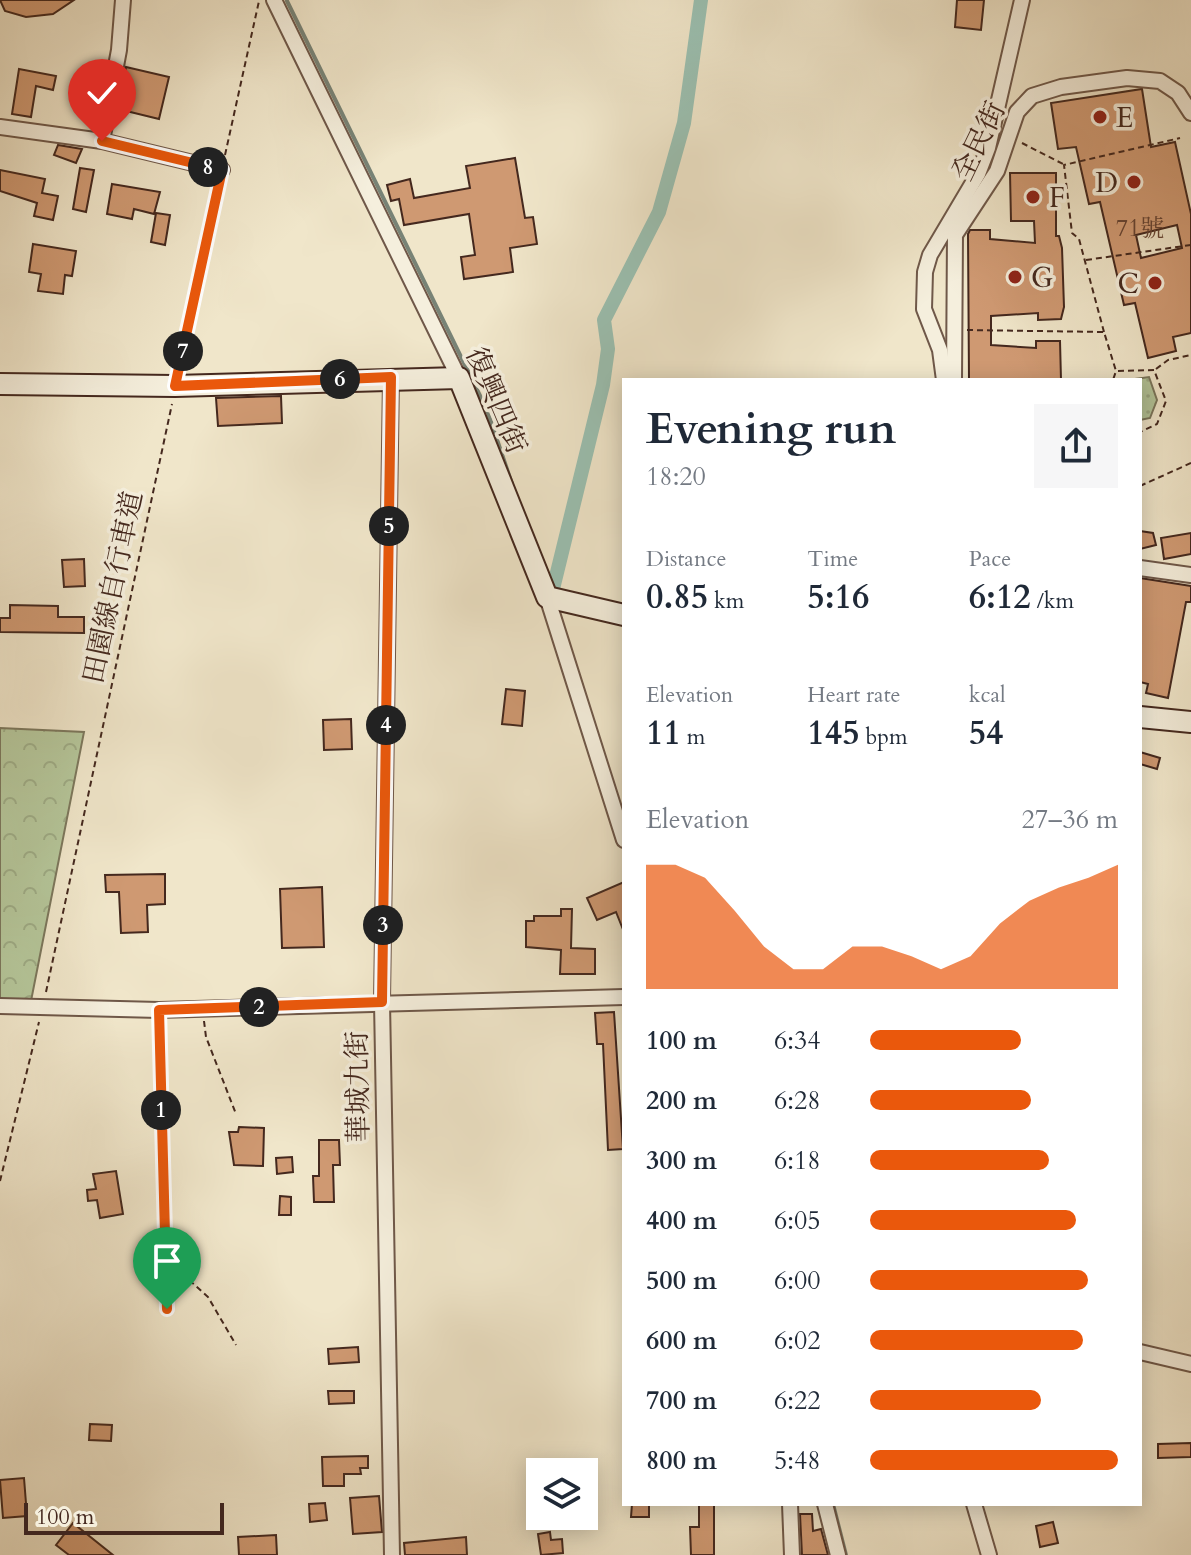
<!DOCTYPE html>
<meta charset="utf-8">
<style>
:root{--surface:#fff;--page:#f6f6f7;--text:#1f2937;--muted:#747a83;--accent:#ea580c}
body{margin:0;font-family:Cardo,"Noto Serif TC",serif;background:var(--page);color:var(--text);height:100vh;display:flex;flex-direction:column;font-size:30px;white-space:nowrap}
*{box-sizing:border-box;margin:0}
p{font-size:26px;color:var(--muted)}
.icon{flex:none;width:44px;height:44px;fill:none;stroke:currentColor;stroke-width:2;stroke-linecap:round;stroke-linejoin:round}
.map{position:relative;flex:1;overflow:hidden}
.side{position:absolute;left:622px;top:378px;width:520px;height:1128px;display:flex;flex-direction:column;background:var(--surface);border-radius:0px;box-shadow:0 4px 20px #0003}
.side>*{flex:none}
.controls{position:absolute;left:526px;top:1458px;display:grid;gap:16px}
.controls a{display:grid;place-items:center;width:72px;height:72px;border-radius:0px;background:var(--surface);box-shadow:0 4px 20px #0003;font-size:40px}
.scale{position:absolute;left:24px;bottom:20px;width:200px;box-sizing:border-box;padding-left:8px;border:4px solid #44281e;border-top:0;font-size:22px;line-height:28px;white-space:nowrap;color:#44281e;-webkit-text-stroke:6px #f5efdd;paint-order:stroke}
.pin{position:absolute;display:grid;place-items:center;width:68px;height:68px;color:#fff;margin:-82px -34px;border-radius:50% 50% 50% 0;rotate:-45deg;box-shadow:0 0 8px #0007}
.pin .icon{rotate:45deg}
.km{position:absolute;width:40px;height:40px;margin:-20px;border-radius:50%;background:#222;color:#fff;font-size:22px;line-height:40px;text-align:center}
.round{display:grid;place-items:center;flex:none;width:84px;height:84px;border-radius:0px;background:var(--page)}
.summary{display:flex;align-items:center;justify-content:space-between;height:136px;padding:0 24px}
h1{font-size:44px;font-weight:600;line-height:60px}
.metrics{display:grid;grid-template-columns:repeat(3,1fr);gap:12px;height:136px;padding:8px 24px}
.metrics div{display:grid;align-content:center}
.metrics b{font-size:34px;font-weight:600}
.metrics small{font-size:22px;font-weight:400}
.metrics p{font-size:22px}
.chart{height:224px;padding:16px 24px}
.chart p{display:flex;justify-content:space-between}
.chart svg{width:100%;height:144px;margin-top:8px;fill:var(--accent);opacity:.7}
ul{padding:0 24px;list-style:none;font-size:26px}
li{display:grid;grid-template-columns:128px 96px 1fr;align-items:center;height:60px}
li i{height:20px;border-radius:10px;background:var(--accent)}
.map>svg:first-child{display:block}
.forest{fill:url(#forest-crowns);stroke:#7c775c;stroke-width:2}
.park{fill:url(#park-dots);stroke:#7c775c;stroke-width:2}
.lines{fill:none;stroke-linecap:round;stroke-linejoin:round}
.stream{stroke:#788376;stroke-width:4}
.canal{stroke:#9bc0b1;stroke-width:14}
.building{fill:#cf9972;stroke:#44281e;stroke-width:2;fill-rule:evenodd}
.street-casing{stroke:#6f5849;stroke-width:18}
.secondary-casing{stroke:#44281e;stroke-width:24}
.path{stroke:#44281e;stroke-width:2;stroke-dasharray:6 4;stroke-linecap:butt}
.street{stroke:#f5efdd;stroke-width:14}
.secondary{stroke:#f5efdd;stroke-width:20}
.route-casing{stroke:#fff;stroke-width:16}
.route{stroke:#ea580c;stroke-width:10}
.poi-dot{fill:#8f2418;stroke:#f5efdd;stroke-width:3}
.labels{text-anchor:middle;stroke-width:7;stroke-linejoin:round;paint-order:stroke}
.number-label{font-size:24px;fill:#674433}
.poi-label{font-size:28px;fill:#44281e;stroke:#f5efdd;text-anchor:start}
.street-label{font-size:28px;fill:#44281e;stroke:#f5efdd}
</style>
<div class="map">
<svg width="1191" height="1555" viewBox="0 0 1191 1555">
<defs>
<pattern id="forest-crowns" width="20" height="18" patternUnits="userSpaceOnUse" patternTransform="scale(2)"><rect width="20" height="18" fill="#b5c69a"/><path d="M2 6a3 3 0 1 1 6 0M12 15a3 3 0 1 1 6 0" fill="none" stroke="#9daa84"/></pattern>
<pattern id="park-dots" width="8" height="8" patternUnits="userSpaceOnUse" patternTransform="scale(2)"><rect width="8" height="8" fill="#b5c69a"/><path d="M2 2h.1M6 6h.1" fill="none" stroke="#9daa84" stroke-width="1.8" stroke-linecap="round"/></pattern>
</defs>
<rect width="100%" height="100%" fill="#f0e6ca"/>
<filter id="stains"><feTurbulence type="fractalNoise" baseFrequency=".0025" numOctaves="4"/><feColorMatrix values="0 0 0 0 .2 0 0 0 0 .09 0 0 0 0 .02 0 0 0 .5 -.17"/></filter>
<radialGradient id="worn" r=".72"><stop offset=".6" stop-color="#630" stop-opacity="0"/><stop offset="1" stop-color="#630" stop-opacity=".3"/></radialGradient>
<polygon class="forest" points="0,728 84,732 31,1001 0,1001"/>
<polygon class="park" points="1149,377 1157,400 1150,418 1140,420 1140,380 1127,380"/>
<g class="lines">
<g class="stream">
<polyline points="287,1 487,410 512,484"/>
<polyline points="833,1504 846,1555"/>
</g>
<polyline class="canal" points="551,597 603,385 608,349 604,320 659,212 684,123 701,0"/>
</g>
<g class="building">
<polygon points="0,0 74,0 53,14 26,17 5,11"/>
<polygon points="957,0 984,0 981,30 955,27"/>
<polygon points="126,67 169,77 159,119 118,109"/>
<polygon points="19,69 56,76 53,90 36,86 31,117 12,114"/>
<path d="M1142,89L1151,147L1175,142L1191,214V333L1173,337L1176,351L1148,358L1135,303L1124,305L1100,202L1089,204L1076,147L1058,149L1051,103ZM1177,225L1182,248L1141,258L1136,235Z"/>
<polygon points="58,145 82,149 76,163 54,155"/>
<polygon points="515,158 525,218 533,217 537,244 510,248 513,272 464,279 461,257 475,255 469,214 404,225 399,199 391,201 387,185 410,179 414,198 470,188 466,166"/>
<polygon points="80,168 94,170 86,212 73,209"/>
<polygon points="0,170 45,179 42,193 58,196 53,220 34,216 37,203 0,191"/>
<polygon points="1010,173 1056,173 1056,236 1059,236 1062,248 1064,307 1061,319 1038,320 1038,313 991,316 991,345 1036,348 1036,341 1060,341 1061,380 969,380 968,234 970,230 990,230 990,239 1035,243 1034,221 1011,221"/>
<polygon points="112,184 160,192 154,214 134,209 132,219 107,214"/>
<polygon points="156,213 170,215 165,245 151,242"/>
<polygon points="33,244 76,251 72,276 65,275 63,294 38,291 41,274 29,272"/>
<polygon points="281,396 282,423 218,426 216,398"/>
<polygon points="1140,531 1153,533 1156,545 1140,549"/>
<polygon points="1191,533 1191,554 1164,559 1161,538"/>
<polygon points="84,559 85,586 64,587 62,560"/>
<polygon points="1140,578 1191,586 1191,602 1186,602 1168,698 1146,693 1148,684 1140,682"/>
<polygon points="10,605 58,606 58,617 84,617 84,633 0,632 0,618 10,618"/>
<polygon points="506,689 525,691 522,726 502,724"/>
<polygon points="351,719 352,749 324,750 323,720"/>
<polygon points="1140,752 1160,758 1157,769 1140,764"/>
<polygon points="165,874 165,904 147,905 148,932 121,933 119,892 106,892 105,875"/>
<polygon points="624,882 624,932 616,912 597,920 587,898"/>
<polygon points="322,887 324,947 282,948 280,889"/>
<polygon points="561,909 572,909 571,948 595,949 595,974 560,974 561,950 526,947 526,921 534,921 534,916 561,916"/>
<polygon points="614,1012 623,1149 608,1150 603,1044 597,1044 595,1013"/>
<polygon points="239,1127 264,1128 263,1166 234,1165 229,1132 238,1132"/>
<polygon points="319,1140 339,1140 340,1165 333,1165 334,1202 314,1202 313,1176 319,1176"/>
<polygon points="292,1157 293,1172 277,1174 276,1158"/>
<polygon points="116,1171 123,1214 100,1218 97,1200 88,1201 87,1190 96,1189 93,1174"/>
<polygon points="280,1196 291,1197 291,1215 279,1215"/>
<polygon points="358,1347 359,1362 329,1364 328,1349"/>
<polygon points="328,1391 354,1391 354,1403 329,1404"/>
<polygon points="90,1424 112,1425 111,1441 89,1440"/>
<polygon points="1191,1443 1191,1457 1158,1458 1158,1444"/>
<polygon points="368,1456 368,1468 360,1468 361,1474 344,1474 344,1486 323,1486 322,1457"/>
<polygon points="24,1478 27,1516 3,1518 0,1480"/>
<polygon points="379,1496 382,1532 353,1534 350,1498"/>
<polygon points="325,1503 327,1520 310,1522 309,1504"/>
<polygon points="632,1504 649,1504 649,1517 631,1517"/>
<polygon points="699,1504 714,1504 714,1555 691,1555 690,1527 699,1527"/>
<polygon points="800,1514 812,1514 813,1531 821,1529 828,1555 802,1555"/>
<polygon points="1053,1522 1058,1543 1040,1547 1036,1526"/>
<polygon points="73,1523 113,1555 69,1555 56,1545"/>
<polygon points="550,1532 551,1540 562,1539 563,1553 541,1555 538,1534"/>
<polygon points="276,1535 277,1555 239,1555 238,1537"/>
<polygon points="466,1537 467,1555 405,1555 404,1543"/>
</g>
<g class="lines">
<g class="street-casing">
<g id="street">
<polyline points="123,0 119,50 102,141 222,170"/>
<polyline points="274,0 459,378"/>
<polyline points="0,127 102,141"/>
<polyline points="391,377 382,1002 392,1555"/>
<polyline points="944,380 940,350 924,309 925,272 930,255 978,174 988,148 1022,0"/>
<polyline points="954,380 955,235 997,171 1017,112 1032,96 1061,87 1127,78 1160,81 1178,93 1191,113"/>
<polyline points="1140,568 1191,575"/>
<polyline points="547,597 624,840"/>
<polyline points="0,1006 159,1010 624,997"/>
<polyline points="1140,1352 1191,1364"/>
<polyline points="790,1504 792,1555"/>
<polyline points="825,1504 838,1555"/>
<polyline points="974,1504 989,1555"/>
</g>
</g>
<g class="secondary-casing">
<g id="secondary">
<polyline points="0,384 175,386 459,378 547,597 624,615"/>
<polyline points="1140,717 1191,722"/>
</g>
</g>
<g class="path">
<polyline points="1022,143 1063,164"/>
<polyline points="225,155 259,1"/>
<polyline points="1086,260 1191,245"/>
<polyline points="967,330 1104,332 1116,371 1113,380"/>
<polyline points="1104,332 1079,239 1072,233 1064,165 1180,138"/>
<polyline points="1156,369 1168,360 1191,355"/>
<polyline points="179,370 219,185"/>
<polyline points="1118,371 1154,370 1166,401 1157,424 1140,432"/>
<polyline points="1140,486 1191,463"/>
<polyline points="46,992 172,404"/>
<polyline points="204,1021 206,1037 236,1114"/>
<polyline points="159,1023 167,1309"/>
<polyline points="0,1181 39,1022"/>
<polyline points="167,1260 208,1297 236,1345"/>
</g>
<use href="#street" class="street"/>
<use href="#secondary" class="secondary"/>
</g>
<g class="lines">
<g class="route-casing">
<polyline id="route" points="102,141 222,170 175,386 391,377 382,1002 159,1010 167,1309"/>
</g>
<use href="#route" class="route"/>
</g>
<g class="poi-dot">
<circle cx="1100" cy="117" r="8"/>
<circle cx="1134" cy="182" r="8"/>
<circle cx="1033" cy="197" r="8"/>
<circle cx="1015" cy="277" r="8"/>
<circle cx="1155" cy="283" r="8"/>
</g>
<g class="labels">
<g class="number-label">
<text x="1140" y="236">71號</text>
</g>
<g class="poi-label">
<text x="1116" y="127">E</text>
<text x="1118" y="192" text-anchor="end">D</text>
<text x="1049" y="207">F</text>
<text x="1031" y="287">G</text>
<text x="1139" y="293" text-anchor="end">C</text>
</g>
<g class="street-label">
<text transform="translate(978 141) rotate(-64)" y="10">全民街</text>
<text transform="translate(497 400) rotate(67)" y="10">復興四街</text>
<text transform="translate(112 587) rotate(-78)" y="10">田園線自行車道</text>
<text transform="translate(357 1087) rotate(-91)" y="10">華城九街</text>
</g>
</g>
<rect width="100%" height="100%" filter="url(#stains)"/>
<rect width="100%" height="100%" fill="url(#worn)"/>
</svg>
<div class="controls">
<a><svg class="icon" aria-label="layers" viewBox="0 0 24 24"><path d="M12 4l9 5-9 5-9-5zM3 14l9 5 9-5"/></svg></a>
</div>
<div class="scale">100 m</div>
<div class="pin" style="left:167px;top:1309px;background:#1e9e55"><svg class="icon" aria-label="arrive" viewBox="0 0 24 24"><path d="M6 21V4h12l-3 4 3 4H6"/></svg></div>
<div class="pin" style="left:102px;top:141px;background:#d93025"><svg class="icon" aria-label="check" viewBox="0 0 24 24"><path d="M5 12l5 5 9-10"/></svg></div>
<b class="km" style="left:161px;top:1110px">1</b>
<b class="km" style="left:259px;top:1007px">2</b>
<b class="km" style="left:383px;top:925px">3</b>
<b class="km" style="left:386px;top:725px">4</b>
<b class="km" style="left:389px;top:526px">5</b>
<b class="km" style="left:340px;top:379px">6</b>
<b class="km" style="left:183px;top:351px">7</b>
<b class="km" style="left:208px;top:167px">8</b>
<section class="side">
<div class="summary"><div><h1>Evening run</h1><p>18:20</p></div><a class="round"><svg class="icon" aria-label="share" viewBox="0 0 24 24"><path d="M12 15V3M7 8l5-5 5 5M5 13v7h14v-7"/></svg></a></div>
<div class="metrics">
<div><p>Distance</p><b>0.85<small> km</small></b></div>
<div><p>Time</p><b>5:16</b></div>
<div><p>Pace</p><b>6:12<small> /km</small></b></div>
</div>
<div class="metrics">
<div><p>Elevation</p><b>11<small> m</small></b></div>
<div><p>Heart rate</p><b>145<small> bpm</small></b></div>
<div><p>kcal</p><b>54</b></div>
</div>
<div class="chart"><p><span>Elevation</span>27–36 m</p>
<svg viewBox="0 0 160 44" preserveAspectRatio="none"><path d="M0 44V6L10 6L20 10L30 20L40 31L50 38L60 38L70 31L80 31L90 34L100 38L110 34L120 24L130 17L140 13L150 10L160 6V44z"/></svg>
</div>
<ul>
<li><b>100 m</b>6:34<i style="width:61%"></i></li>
<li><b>200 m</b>6:28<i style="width:65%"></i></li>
<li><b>300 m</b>6:18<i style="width:72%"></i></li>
<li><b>400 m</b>6:05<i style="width:83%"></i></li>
<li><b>500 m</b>6:00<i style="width:88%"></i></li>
<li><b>600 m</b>6:02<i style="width:86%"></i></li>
<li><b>700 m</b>6:22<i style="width:69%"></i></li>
<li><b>800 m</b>5:48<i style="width:100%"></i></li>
</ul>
</section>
</div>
